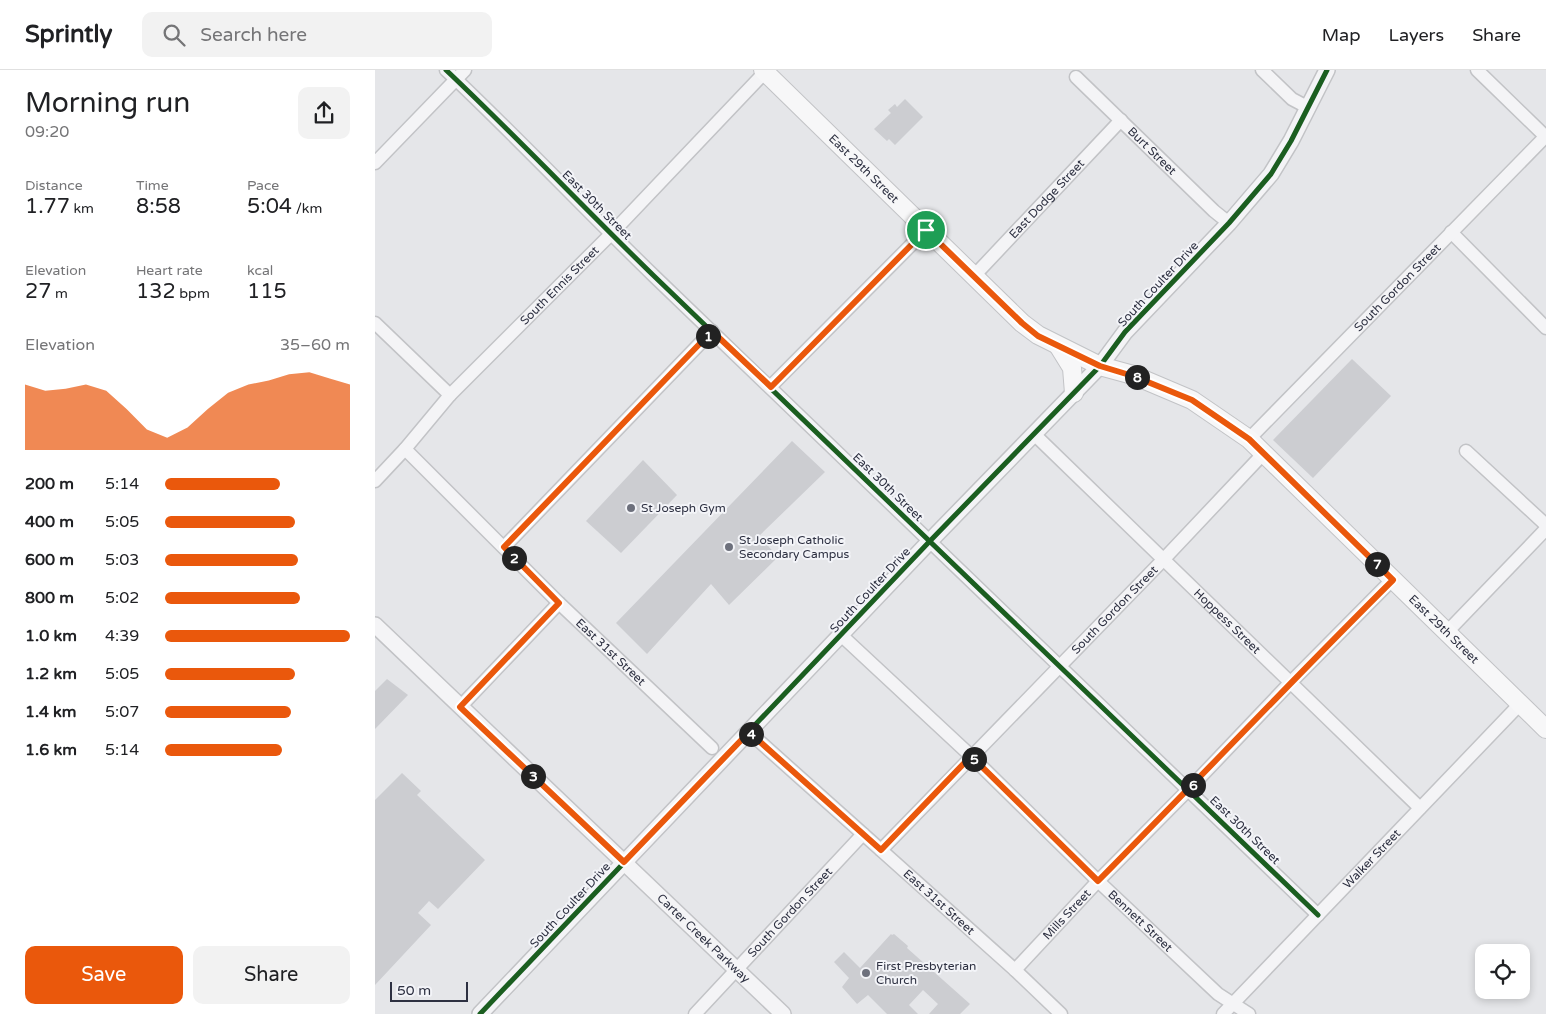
<!DOCTYPE html>
<meta charset="utf-8">
<style>
:root{--surface:#fff;--page:#f2f2f2;--text:#202124;--muted:#757577;--line:#e0e0e0;--accent:#ea580c}
body{margin:0;font-family:"Varela Round",sans-serif;background:var(--page);color:var(--text);height:100vh;display:flex;flex-direction:column;font-size:19px;white-space:nowrap}
*{box-sizing:border-box;margin:0}
p{font-size:16px;color:var(--muted)}
.icon{flex:none;width:28px;height:28px;fill:none;stroke:currentColor;stroke-width:2;stroke-linecap:round;stroke-linejoin:round}
.map{position:relative;flex:1;overflow:hidden}
.panel{display:flex;flex-direction:column;background:var(--surface);width:375px}
.panel>*{flex:none}
.controls{position:absolute;left:1100px;top:874px;display:grid;gap:10px}
.controls a{display:grid;place-items:center;width:55px;height:55px;border-radius:10px;background:var(--surface);box-shadow:0 2px 8px #0003;font-size:25px}
.scale{position:absolute;left:15px;bottom:12px;width:78px;box-sizing:border-box;padding-left:5px;border:2px solid #2d3041;border-top:0;font-size:14px;line-height:18px;white-space:nowrap;color:#2d3041;-webkit-text-stroke:4px #f3f4f8;paint-order:stroke}
.pin{position:absolute;display:grid;place-items:center;width:42px;height:42px;color:#fff;margin:-21px;border:2px solid #fff;border-radius:50%;box-shadow:0 1px 5px #0007}
.km{position:absolute;width:25px;height:25px;margin:-12px;border-radius:50%;background:#222;color:#fff;font-size:14px;line-height:25px;text-align:center}
.round{display:grid;place-items:center;flex:none;width:52px;height:52px;border-radius:10px;background:var(--page)}
.overview{display:flex;align-items:center;justify-content:space-between;height:85px;padding:0 25px}
h1{font-size:28px;font-weight:600;line-height:38px}
.figures{display:grid;grid-template-columns:repeat(3,1fr);gap:8px;height:85px;padding:5px 25px}
.figures div{display:grid;align-content:center}
.figures b{font-size:21px;font-weight:600}
.figures small{font-size:14px;font-weight:400}
.figures p{font-size:14px}
.chart{height:140px;padding:10px 25px}
.chart p{display:flex;justify-content:space-between}
.chart svg{width:100%;height:90px;margin-top:5px;fill:var(--accent);opacity:.7}
.button{display:flex;gap:10px;margin-top:auto;padding:10px 25px}
.button a{flex:1;height:58px;border-radius:10px;background:var(--accent);color:#fff;font-size:20px;font-weight:600;line-height:58px;text-align:center}
.button a+a{background:var(--page);color:var(--text)}
ul{padding:0 25px;list-style:none;font-size:16px}
li{display:grid;grid-template-columns:80px 60px 1fr;align-items:center;height:38px}
li i{height:12px;border-radius:6px;background:var(--accent)}
header{display:flex;align-items:center;gap:30px;box-sizing:border-box;height:70px;padding:0 25px;background:var(--surface);border-bottom:1px solid var(--line)}
header strong{font-size:24px}
nav{display:flex;gap:28px;margin-inline-start:auto;font-size:18px}
.search{width:350px;height:45px;background:var(--page);display:flex;align-items:center;gap:12px;box-sizing:border-box;padding:0 18px;border-radius:10px;color:var(--muted);font-size:19px}
main{display:flex;flex:1;min-height:0}
.map>svg:first-child{display:block}
.building{fill:#cccdd1}
.lines{fill:none;stroke-linecap:round;stroke-linejoin:round}
.minor-casing{stroke:#c2c3c6;stroke-width:15}
.tertiary-casing{stroke:#c2c3c6;stroke-width:18}
.secondary-casing{stroke:#c2c3c6;stroke-width:20}
.minor{stroke:#f4f4f6;stroke-width:12}
.tertiary{stroke:#f4f4f6;stroke-width:15}
.secondary{stroke:#f7f7f8;stroke-width:18}
.cycleway-casing{stroke:#f3f4f8;stroke-width:8}
.cycleway{stroke:#1b5e20;stroke-width:5}
.route-casing{stroke:#fff;stroke-width:10}
.route{stroke:#ea580c;stroke-width:6}
.poi-dot{fill:#6d707c;stroke:#f3f4f8;stroke-width:2}
.labels{text-anchor:middle;stroke-width:4;stroke-linejoin:round;paint-order:stroke}
.street-label{font-size:12px;fill:#2d3041;stroke:#f3f4f8}
.poi-label{font-size:12px;fill:#2d3041;stroke:#f3f4f8;text-anchor:start}
</style>
<header>
<strong>Sprintly</strong>
<div class="search"><svg class="icon" aria-label="search" viewBox="0 0 24 24"><circle cx="10" cy="10" r="6"/><path d="M15 15l6 6"/></svg>Search here</div>
<nav><a>Map</a><a>Layers</a><a>Share</a></nav>
</header>
<main>
<section class="panel">
<div class="overview"><div><h1>Morning run</h1><p>09:20</p></div><a class="round"><svg class="icon" aria-label="share" viewBox="0 0 24 24"><path d="M12 15V3M7 8l5-5 5 5M5 13v7h14v-7"/></svg></a></div>
<div class="figures">
<div><p>Distance</p><b>1.77<small> km</small></b></div>
<div><p>Time</p><b>8:58</b></div>
<div><p>Pace</p><b>5:04<small> /km</small></b></div>
</div>
<div class="figures">
<div><p>Elevation</p><b>27<small> m</small></b></div>
<div><p>Heart rate</p><b>132<small> bpm</small></b></div>
<div><p>kcal</p><b>115</b></div>
</div>
<div class="chart"><p><span>Elevation</span>35–60 m</p>
<svg viewBox="0 0 160 44" preserveAspectRatio="none"><path d="M0 44V12L10 15L20 14L30 12L40 15L50 24L60 34L70 38L80 33L90 24L100 16L110 12L120 10L130 7L140 6L150 9L160 12V44z"/></svg>
</div>
<ul>
<li><b>200 m</b>5:14<i style="width:62%"></i></li>
<li><b>400 m</b>5:05<i style="width:70%"></i></li>
<li><b>600 m</b>5:03<i style="width:72%"></i></li>
<li><b>800 m</b>5:02<i style="width:73%"></i></li>
<li><b>1.0 km</b>4:39<i style="width:100%"></i></li>
<li><b>1.2 km</b>5:05<i style="width:70%"></i></li>
<li><b>1.4 km</b>5:07<i style="width:68%"></i></li>
<li><b>1.6 km</b>5:14<i style="width:63%"></i></li>
</ul>
<div class="button"><a>Save</a><a>Share</a></div>
</section>
<div class="map">
<svg width="1171" height="944" viewBox="0 0 1171 944">
<rect width="100%" height="100%" fill="#e5e6e9"/>
<g class="building">
<polygon points="530,29 548,47 520,75 514,69 512,71 499,59 516,43 513,40 520,34 522,37"/>
<polygon points="977,289 1016,326 938,408 898,370"/>
<polygon points="417,371 450,402 384,466 403,487 354,535 336,514 272,584 241,553"/>
<polygon points="268,390 302,425 246,483 211,451"/>
<polygon points="12,609 33,625 0,659 0,621"/>
<polygon points="27,703 46,721 42,725 110,790 63,839 54,831 43,843 56,855 0,915 0,730"/>
<polygon points="516,864 517,865 519,864 533,876 532,878 595,934 585,944 554,944 563,934 548,920 534,935 543,944 512,944 493,925 482,934 467,917 474,908 459,892 469,882 485,898"/>
</g>
<g class="lines">
<g class="minor-casing">
<g id="minor">
<path d="M71,0C142,67 209,138 279,206C501,419 723,631 943,845"/>
<polyline points="887,0 917,29 934,38"/>
<polyline points="1102,0 1171,67"/>
<path id="s1" d="M701,7L839,141L854,153"/>
<polyline points="0,93 90,0"/>
<polyline points="1076,162 1171,258"/>
<path id="s2" d="M599,206L746,50"/>
<polyline points="0,253 75,325"/>
<polyline points="395,317 551,160"/>
<path id="s3" d="M659,364L1045,738"/>
<path id="s4" d="M874,369L1171,66"/>
<path id="s5" d="M30,379L184,533L337,678"/>
<polyline points="1091,381 1171,455"/>
<path id="s6" d="M0,411L30,379L75,325L236,164L392,0"/>
<polyline points="129,477 337,261"/>
<polyline points="1072,562 1171,459"/>
<path id="s7" d="M466,565L596,686L723,811L843,924L874,944"/>
<polyline points="85,637 184,533"/>
<path id="s8" d="M374,662L640,900L686,944"/>
<path id="s9" d="M506,780L788,490L888,384"/>
<path id="s10" d="M640,900L723,811L814,719L915,613L1017,510"/>
<path id="s11" d="M320,944L488,764"/>
<path id="s12" d="M848,944L1145,634"/>
</g>
</g>
<g class="tertiary-casing">
<g id="tertiary">
<path id="s13" d="M0,555L408,944"/>
<polyline points="105,944 554,472 725,296 750,262 854,153 896,104 916,71 952,0"/>
</g>
</g>
<g class="secondary-casing">
<g id="secondary">
<path id="s14" d="M388,0L647,253L663,265L725,296L758,305L817,330L874,369L1171,659"/>
<polyline points="684,277 697,298 699,323"/>
</g>
</g>
<use href="#minor" class="minor"/>
<use href="#tertiary" class="tertiary"/>
<use href="#secondary" class="secondary"/>
<g class="cycleway-casing">
<g id="cycleway">
<path d="M71,0C142,67 209,138 279,206C501,419 723,631 943,845"/>
<polyline points="105,944 554,472 725,296 750,262 854,153 896,104 916,71 952,0"/>
</g>
</g>
<use href="#cycleway" class="cycleway"/>
</g>
<g class="lines">
<g class="route-casing">
<path id="route" d="M551,160L647,253L663,266L725,296L758,306L817,330L874,369L1018,510C918,609 822,711 723,811L596,686L506,780L374,662L249,792L85,637L184,533L129,477L337,261L396,317Z"/>
</g>
<use href="#route" class="route"/>
</g>
<g class="poi-dot">
<circle cx="256" cy="438" r="5"/>
<circle cx="354" cy="477" r="5"/>
<circle cx="491" cy="903" r="5"/>
</g>
<g class="labels">
<g class="street-label">
<text dy="4" stroke="none"><textPath href="#s1" startOffset="106">Burt Street</textPath></text>
<text dy="4" stroke="none"><textPath href="#s14" startOffset="141">East 29th Street</textPath></text>
<text dy="4" stroke="none"><textPath href="#s2" startOffset="106">East Dodge Street</textPath></text>
<text transform="translate(222 135) rotate(45)" y="4">East 30th Street</text>
<text transform="translate(783 214) rotate(-47)" y="4">South Coulter Drive</text>
<text dy="4" stroke="none"><textPath href="#s6" startOffset="269">South Ennis Street</textPath></text>
<text dy="4" stroke="none"><textPath href="#s4" startOffset="212">South Gordon Street</textPath></text>
<text transform="translate(513 417) rotate(44)" y="4">East 30th Street</text>
<text transform="translate(495 520) rotate(-47)" y="4">South Coulter Drive</text>
<text dy="4" stroke="none"><textPath href="#s9" startOffset="335">South Gordon Street</textPath></text>
<text dy="4" stroke="none"><textPath href="#s3" startOffset="269">Hoppess Street</textPath></text>
<text dy="4" stroke="none"><textPath href="#s14" startOffset="891">East 29th Street</textPath></text>
<text dy="4" stroke="none"><textPath href="#s5" startOffset="289">East 31st Street</textPath></text>
<text transform="translate(870 760) rotate(44)" y="4">East 30th Street</text>
<text dy="4" stroke="none"><textPath href="#s12" startOffset="215">Walker Street</textPath></text>
<text dy="4" stroke="none"><textPath href="#s8" startOffset="255">East 31st Street</textPath></text>
<text transform="translate(195 835) rotate(-47)" y="4">South Coulter Drive</text>
<text dy="4" stroke="none"><textPath href="#s11" startOffset="139">South Gordon Street</textPath></text>
<text dy="4" stroke="none"><textPath href="#s10" startOffset="76">Mills Street</textPath></text>
<text dy="4" stroke="none"><textPath href="#s7" startOffset="414">Bennett Street</textPath></text>
<text dy="4" stroke="none"><textPath href="#s13" startOffset="454">Carter Creek Parkway</textPath></text>
</g>
<g class="poi-label">
<text x="266" y="442">St Joseph Gym</text>
<text x="364" y="474">St Joseph Catholic<tspan x="364" dy="14">Secondary Campus</tspan></text>
<text x="501" y="900">First Presbyterian<tspan x="501" dy="14">Church</tspan></text>
</g>
</g>
</svg>
<div class="controls">
<a><svg class="icon" aria-label="locate" viewBox="0 0 24 24"><circle cx="12" cy="12" r="6"/><path d="M12 2v4M12 18v4M2 12h4M18 12h4"/></svg></a>
</div>
<div class="scale">50 m</div>
<div class="pin" style="left:551px;top:160px;background:#1e9e55"><svg class="icon" aria-label="arrive" viewBox="0 0 24 24"><path d="M6 21V4h12l-3 4 3 4H6"/></svg></div>
<b class="km" style="left:333px;top:266px">1</b>
<b class="km" style="left:139px;top:488px">2</b>
<b class="km" style="left:158px;top:706px">3</b>
<b class="km" style="left:376px;top:664px">4</b>
<b class="km" style="left:599px;top:689px">5</b>
<b class="km" style="left:818px;top:715px">6</b>
<b class="km" style="left:1002px;top:494px">7</b>
<b class="km" style="left:762px;top:307px">8</b>
</div>
</main>
